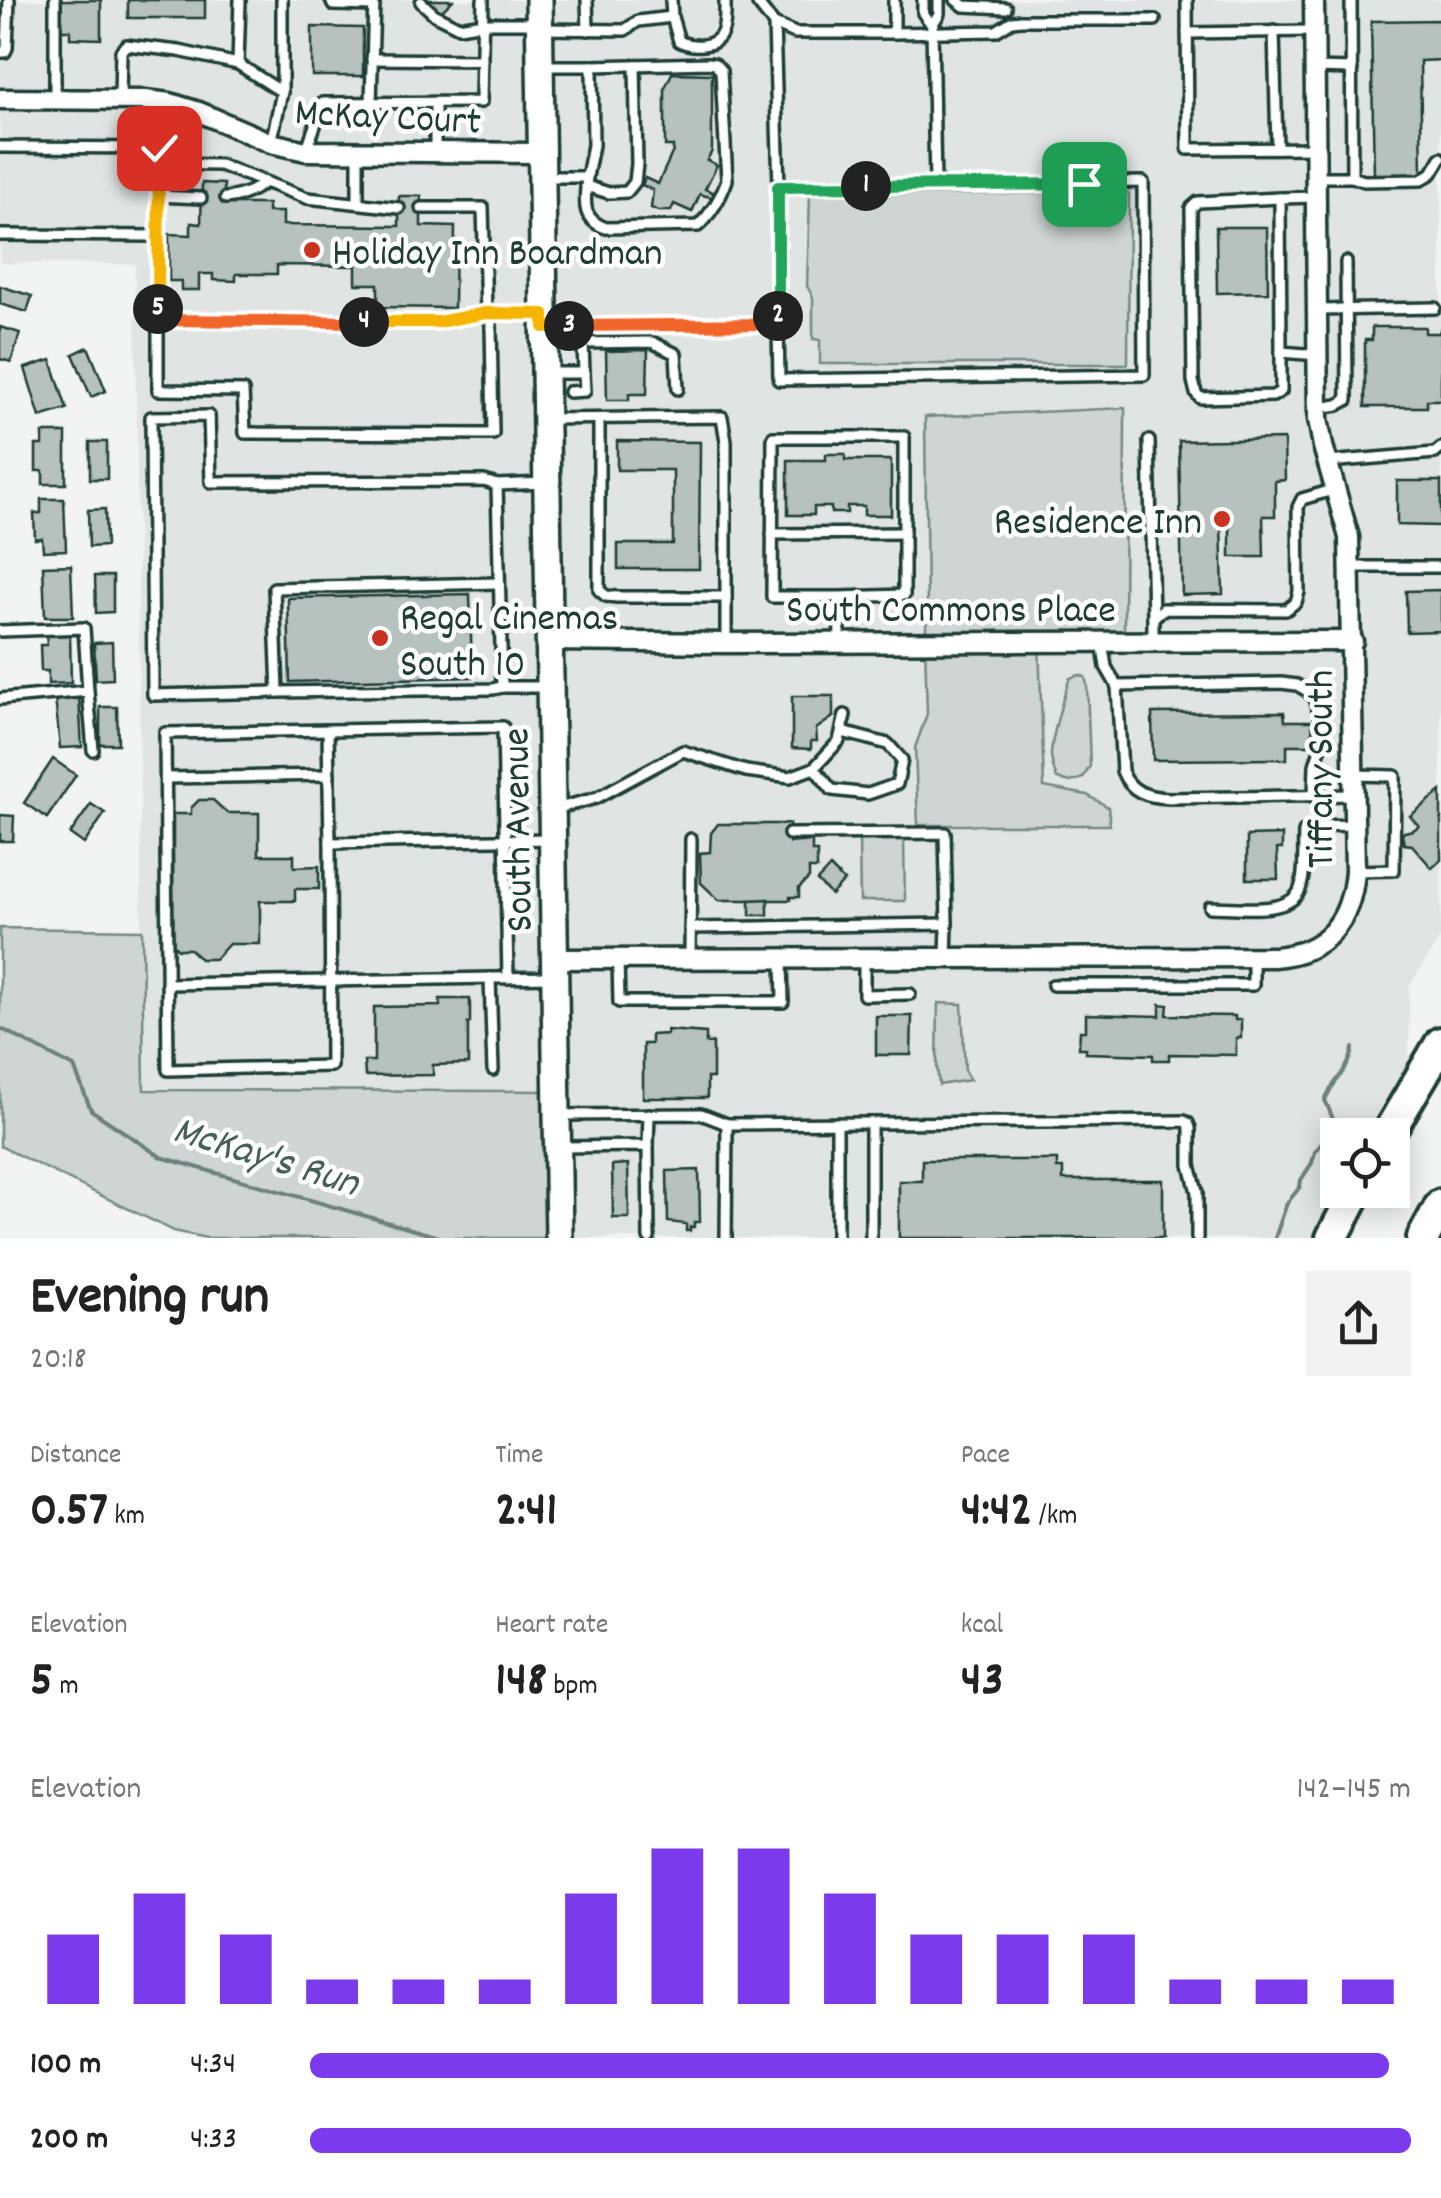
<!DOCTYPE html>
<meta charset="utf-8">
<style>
:root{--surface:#fff;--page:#f2f2f2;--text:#222;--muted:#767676;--accent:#7c3aed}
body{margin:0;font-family:Dekko,sans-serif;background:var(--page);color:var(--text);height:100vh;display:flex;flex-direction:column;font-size:38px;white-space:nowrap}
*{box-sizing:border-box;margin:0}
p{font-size:32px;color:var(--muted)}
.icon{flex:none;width:55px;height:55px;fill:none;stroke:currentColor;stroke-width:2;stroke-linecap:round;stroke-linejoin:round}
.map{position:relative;height:1238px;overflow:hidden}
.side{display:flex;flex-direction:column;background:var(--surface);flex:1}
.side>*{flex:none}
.controls{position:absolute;left:1320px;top:1118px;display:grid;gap:20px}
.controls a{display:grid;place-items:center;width:90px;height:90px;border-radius:0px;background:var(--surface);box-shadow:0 5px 25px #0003;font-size:50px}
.pin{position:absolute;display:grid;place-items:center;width:85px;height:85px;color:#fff;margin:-42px;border-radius:20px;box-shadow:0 5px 15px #0006}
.km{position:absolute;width:50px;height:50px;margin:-25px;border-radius:50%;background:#222;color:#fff;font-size:28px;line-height:50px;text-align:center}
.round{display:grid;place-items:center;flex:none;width:105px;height:105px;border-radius:0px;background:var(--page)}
.overview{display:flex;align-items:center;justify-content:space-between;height:170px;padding:0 30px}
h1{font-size:55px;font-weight:700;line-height:75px}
.figures{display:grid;grid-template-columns:repeat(3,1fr);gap:15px;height:170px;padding:10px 30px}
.figures div{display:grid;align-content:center}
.figures b{font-size:50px;font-weight:700}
.figures small{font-size:28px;font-weight:400}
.figures p{font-size:28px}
.chart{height:280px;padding:20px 30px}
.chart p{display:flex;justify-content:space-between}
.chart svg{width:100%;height:180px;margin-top:10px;stroke:var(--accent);stroke-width:6}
ul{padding:0 30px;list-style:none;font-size:32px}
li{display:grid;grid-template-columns:160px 120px 1fr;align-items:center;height:75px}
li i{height:25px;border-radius:12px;background:var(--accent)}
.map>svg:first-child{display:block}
.built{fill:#e0e4e3}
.green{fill:#ced5d3;stroke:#768984;stroke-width:2.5}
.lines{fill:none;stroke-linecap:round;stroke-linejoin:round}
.stream{stroke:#6d807b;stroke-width:4}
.building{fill:#b7c1bd;stroke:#1f3d34;stroke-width:2.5}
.service-casing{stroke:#1f3d34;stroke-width:16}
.minor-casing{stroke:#1f3d34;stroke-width:25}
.secondary-casing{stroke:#1f3d34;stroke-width:32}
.motorway-casing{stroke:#1f3d34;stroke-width:38}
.service{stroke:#fff;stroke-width:9}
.minor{stroke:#fff;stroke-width:18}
.secondary{stroke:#fff;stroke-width:25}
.motorway{stroke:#fff;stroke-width:30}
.split-1-casing{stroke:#fff;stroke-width:20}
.split-2-casing{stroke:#fff;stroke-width:20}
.split-3-casing{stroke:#fff;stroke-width:20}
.split-4-casing{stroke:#fff;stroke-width:20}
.split-5-casing{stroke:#fff;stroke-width:20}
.split-6-casing{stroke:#fff;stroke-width:20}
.split-1{stroke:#22a559;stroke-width:12}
.split-2{stroke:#22a559;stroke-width:12}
.split-3{stroke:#f0652b;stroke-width:12}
.split-4{stroke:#f5b400;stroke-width:12}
.split-5{stroke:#f0652b;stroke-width:12}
.split-6{stroke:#f5b400;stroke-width:12}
.poi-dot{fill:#c8321e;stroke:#fff;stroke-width:4}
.labels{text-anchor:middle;stroke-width:9;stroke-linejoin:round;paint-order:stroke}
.street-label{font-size:40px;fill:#1f3d34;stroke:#fff}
.poi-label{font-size:40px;fill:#1f3d34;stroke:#fff;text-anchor:start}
.water-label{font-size:42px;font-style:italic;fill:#465f57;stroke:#fff}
</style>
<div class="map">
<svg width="1441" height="1238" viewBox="0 0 1441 1238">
<rect width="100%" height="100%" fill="#f2f3f3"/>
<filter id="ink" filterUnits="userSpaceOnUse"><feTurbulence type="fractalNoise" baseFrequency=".01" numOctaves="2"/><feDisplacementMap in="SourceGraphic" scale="20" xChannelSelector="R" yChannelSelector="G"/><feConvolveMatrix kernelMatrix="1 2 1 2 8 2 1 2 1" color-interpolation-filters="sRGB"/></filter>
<g filter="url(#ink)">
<polygon class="built" points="0,0 1441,0 1441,937 1409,987 1409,1096 1387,1135 1338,1135 1338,1190 1357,1190 1332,1238 559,1238 556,1091 143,1090 135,264 0,263"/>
<g class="green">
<polygon points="1129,193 1128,364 820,364 820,340 813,339 813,297 807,286 810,195"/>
<polygon points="1125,408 1124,641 1039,642 1044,787 1087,795 1108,807 1110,825 918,825 915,748 927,714 925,642 927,615 925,417"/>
<path d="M1079,675L1085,677L1087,685L1090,766L1083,778L1071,782L1057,779C1054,771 1051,763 1051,754C1052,736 1063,696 1070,678Z"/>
<polygon points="904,839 905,901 860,901 859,839"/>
<polygon points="0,928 142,930 144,1090 557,1091 559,1238 206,1238 174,1231 0,1146"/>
<polygon points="938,1003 962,1004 965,1072 970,1080 939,1085 937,1067"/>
</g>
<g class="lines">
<g class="stream">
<polyline points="0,1028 74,1067 91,1110 161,1157 442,1238"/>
<path d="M1275,1238L1287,1203L1300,1187L1301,1180L1312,1163L1315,1152L1330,1132L1333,1119L1325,1100C1332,1082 1351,1068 1353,1048"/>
</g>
</g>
<g class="building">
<polygon points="61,0 101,0 101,39 70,38 70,30 61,30"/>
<rect x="128" y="0" width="77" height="18"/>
<polygon points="426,0 453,0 440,13"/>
<polygon points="1441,20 1441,60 1420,61 1422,174 1374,175 1371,21"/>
<polygon points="312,27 363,28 363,76 312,76"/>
<polygon points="672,73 712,74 712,151 707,160 717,165 705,189 713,192 713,198 700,194 692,212 674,204 671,211 658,211 651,208 653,190 642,185 645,178 658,184 673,151 673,146 665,146 665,88"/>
<polygon points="202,183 224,184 224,204 268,204 268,212 283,212 283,225 399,226 399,196 421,196 421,226 455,227 454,308 378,307 378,284 356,284 356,266 277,265 277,274 236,274 236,281 213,280 213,274 199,274 199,290 181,290 181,281 169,281 169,234 191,235 191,223 201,224"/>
<polygon points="1216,227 1267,227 1268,292 1217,293"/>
<polygon points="0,286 32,296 27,312 0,304"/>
<polygon points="0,327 20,333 11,362 0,359"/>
<polygon points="1372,327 1425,327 1425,333 1439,333 1441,327 1441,400 1427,400 1427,407 1365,407 1365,340 1372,340"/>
<polygon points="88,347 106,391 91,397 73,354"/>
<polygon points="648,350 647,394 629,394 629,400 607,400 606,351"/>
<polygon points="51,360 67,409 40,417 25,368"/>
<polygon points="43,433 66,433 66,484 43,484 43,471 36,471 36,445 43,445"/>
<polygon points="1284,439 1285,480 1275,481 1275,516 1263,516 1264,557 1230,557 1230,522 1221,522 1223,594 1182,595 1179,441"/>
<polygon points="617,441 700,442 699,569 618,569 618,544 673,544 673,470 617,470"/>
<rect x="90" y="442" width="17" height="37"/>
<polygon points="826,454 845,454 845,460 891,460 891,515 864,515 864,506 847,506 847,513 831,513 831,507 814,507 814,515 788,515 788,460 826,460"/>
<polygon points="1397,481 1441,481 1441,526 1397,525"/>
<polygon points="41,499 64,499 66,550 43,551 42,538 35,539 34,513 41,513"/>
<polygon points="105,509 106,546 89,547 88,510"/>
<polygon points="71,565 73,617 45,617 43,566"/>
<polygon points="95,576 113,576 113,612 96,613"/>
<polygon points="1441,590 1441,631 1407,632 1406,591"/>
<polygon points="470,594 472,677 290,682 288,598"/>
<polygon points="70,632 71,683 48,684 48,671 41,671 40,645 47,645 46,633"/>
<polygon points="112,642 113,679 96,680 94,643"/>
<polygon points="79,696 82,747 60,748 55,697"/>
<polygon points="792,696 833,696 833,717 816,729 817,741 811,741 811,749 792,748"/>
<polygon points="100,707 117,707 118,744 100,744"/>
<polygon points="1284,712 1285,721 1312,721 1313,745 1287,745 1287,759 1153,760 1152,713"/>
<polygon points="53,759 76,775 47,818 24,803"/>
<polygon points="1441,791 1441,860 1432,868 1412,845 1404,844 1402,835 1404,832 1413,830 1419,826 1410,816"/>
<polygon points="199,800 213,800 227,813 259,813 259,855 294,855 294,867 319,866 319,889 295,889 295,901 260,901 260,944 229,944 215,959 200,959 190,949 178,949 173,944 173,814 191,814 191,808"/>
<polygon points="91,804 105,813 84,844 70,834"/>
<polygon points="0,815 14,816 13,841 0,841"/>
<polygon points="718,824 789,824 789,843 812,841 812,852 817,852 817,869 809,869 809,878 799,888 799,897 790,897 790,900 719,900 701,883 700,853 710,852 711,833"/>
<polygon points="1282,835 1282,849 1277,849 1278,879 1247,879 1247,836"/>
<polygon points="830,867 844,881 831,895 817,881"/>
<polygon points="768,899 768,915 750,915 750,900"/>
<polygon points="440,999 470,999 470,1023 468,1023 468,1064 433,1065 433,1075 365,1076 364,1061 374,1061 374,1007 440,1006"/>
<polygon points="1160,1004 1168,1005 1167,1015 1235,1016 1235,1020 1241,1020 1241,1038 1236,1038 1236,1055 1169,1054 1169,1060 1153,1060 1153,1055 1086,1053 1086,1048 1079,1048 1080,1031 1086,1031 1086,1014 1160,1016"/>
<polygon points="876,1016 912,1016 911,1055 876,1055"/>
<polygon points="667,1030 706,1033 706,1043 713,1043 713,1078 707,1078 707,1098 643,1098 643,1044 651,1044 651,1035 667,1034"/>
<polygon points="922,1160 1057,1160 1057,1168 1063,1168 1063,1180 1163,1180 1163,1238 899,1238 899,1181 922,1181"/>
<polygon points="628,1164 629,1218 613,1218 612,1165"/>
<polygon points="699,1170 700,1222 694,1222 694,1227 690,1227 690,1231 686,1231 686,1224 668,1222 667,1171"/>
</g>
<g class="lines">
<g class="service-casing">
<g id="service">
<polyline points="55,0 55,99"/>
<polyline points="331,0 333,5 374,6"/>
<polyline points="587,0 588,30"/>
<path d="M671,0L672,17L679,41C687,45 693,46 703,45C728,43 725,19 725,0"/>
<polyline points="757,0 758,4 774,24 795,33 894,33 894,0"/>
<polyline points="923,0 923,13 932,25"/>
<polyline points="956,0 964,6 1006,8"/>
<polyline points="1187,0 1188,149 1315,148"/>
<polyline points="1351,0 1352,177"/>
<polyline points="421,2 435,15 459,27 483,23 535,23"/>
<polyline points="774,24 779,187"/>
<polyline points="542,29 625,30 638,21 672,17"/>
<polyline points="1274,31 1277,148"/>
<polyline points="894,33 996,31 1012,21 1021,20 1155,20"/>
<polyline points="1187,33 1314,31"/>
<polyline points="0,52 5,52 7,48 9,0"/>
<polyline points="372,59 482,60"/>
<polyline points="238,64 240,0"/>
<polyline points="542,66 592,66 593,145 587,177 545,177"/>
<polyline points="1315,68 1352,69"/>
<polyline points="120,99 121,51 126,45 179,51 238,64 282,92"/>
<polyline points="160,102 158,320 438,322 486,313 541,314"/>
<polyline points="371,103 374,0"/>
<polyline points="435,103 435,153"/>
<polyline points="271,143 282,92 282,0"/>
<polyline points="0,147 159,148"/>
<polyline points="306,151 323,103 481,102 483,0"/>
<polyline points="159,164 220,165 307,198 399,208"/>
<path d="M587,177C585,201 580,219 606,228L698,226C711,214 721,197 727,180L721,71L715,64L709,63L592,66"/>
<polyline points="1316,177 1352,177 1364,181 1421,180 1432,173 1441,158"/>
<polyline points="935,185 932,25 939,14 939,0"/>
<polyline points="586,186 609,193 627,192 635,182 637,164 635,65"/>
<polyline points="159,196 201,198"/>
<polyline points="1316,197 1280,198 1281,352 1318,355"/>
<path d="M226,198C242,196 252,192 265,182"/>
<polyline points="1280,198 1198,202 1191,208 1193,381 1196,393 1200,398 1273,396 1281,391 1281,352"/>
<polyline points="358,203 358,153"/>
<polyline points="0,235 158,236"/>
<polyline points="1318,310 1435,308"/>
<polyline points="158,320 158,390 243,391 245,433 493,434 491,324 486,313 483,208 421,208"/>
<polyline points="547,327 778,324 779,187 1143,182 1144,375 779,380 778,324"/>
<polyline points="547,373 584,373 585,391 569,392"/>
<polyline points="584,373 583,343 652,342 676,354 678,389"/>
<polyline points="1318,408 1338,405 1347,400 1346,262"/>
<polyline points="548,419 722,417 726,441 726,642"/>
<polyline points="599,419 599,590 606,596 617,597 726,597"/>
<polyline points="1149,441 1153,618"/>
<polyline points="1328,462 1435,453 1441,448"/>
<polyline points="544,483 497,485 502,687 547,687"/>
<polyline points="772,534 904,533"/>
<polyline points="1350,567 1441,567"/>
<polyline points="498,583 274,588 278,692 493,689 502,687"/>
<polyline points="839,597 772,597 773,437 904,437 904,595 839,597 840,642"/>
<polyline points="0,631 84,628 88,691"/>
<path d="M1102,641L1106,667L1117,686L1122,771C1130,792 1147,797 1169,798L1354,795"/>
<polyline points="1153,641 1153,618 1163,609 1286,610 1296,602 1299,592 1298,507 1302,499 1336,489"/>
<polyline points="1117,686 1281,683 1297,685 1307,691 1313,696 1322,721 1323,740 1315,765 1314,795"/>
<polyline points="278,692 153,695 151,417 209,416 211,482 484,481 497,485"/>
<polyline points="0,699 88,691 93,750"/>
<polyline points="328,730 330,843 550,839"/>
<polyline points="814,768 832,790 868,794 897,784 902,760 888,744 842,732"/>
<polyline points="1354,775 1395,776 1394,870 1355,871"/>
<polyline points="166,778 329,775"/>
<polyline points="555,809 596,798 683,751 746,771 790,777 814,768 839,741 845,715"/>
<polyline points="789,834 945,833 947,924"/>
<polyline points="330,843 331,1066 168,1070 165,733 503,727 508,978"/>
<path d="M1210,907C1234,907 1291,916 1300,889C1306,872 1303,850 1304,832L1312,826L1354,825"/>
<polyline points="690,928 947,924 946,958"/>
<polyline points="618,958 619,1002 783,1002 782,958"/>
<polyline points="690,958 691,839"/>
<polyline points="864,958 864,995 910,994"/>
<polyline points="490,978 493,1070"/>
<polyline points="167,984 553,977"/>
<polyline points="1053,985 1253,985 1253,956"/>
<polyline points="560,1115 701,1114 727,1124 1184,1121 1188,1123 1190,1128 1190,1165 1197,1192 1197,1238"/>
<polyline points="837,1123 837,1238"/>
<polyline points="871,1123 871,1238"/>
<polyline points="648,1146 649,1114"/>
<polyline points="558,1147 648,1146 649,1238"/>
<polyline points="726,1238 727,1124"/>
</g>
</g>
<g class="minor-casing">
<g id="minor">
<polyline points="0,99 145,100 170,103 199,112 271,143 306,151 541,153"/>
<polyline points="549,641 726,643 1353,641"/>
<path d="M555,959L1274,957C1327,953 1351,921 1355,871L1349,537L1323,446L1318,419L1314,0"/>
</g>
</g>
<g class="secondary-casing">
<polyline id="secondary" points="539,0 559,1238"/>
</g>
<g class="motorway-casing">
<g id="motorway">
<polyline points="1387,1135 1441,1043"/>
<polyline points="1332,1238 1357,1190"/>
<polyline points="1423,1238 1441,1205"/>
</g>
</g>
<use href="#service" class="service"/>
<use href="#minor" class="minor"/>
<use href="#secondary" class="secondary"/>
<use href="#motorway" class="motorway"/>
</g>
</g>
<g class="lines" filter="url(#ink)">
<g class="split-1-casing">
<polyline id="split-1" points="866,186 1084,184"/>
</g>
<g class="split-2-casing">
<polyline id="split-2" points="778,316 778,187 866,186"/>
</g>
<g class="split-3-casing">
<polyline id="split-3" points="569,326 778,324 778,316"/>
</g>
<g class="split-4-casing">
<polyline id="split-4" points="364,322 438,322 486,313 544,314 544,327 569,326"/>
</g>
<g class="split-5-casing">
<polyline id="split-5" points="158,309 158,320 364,322"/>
</g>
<g class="split-6-casing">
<polyline id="split-6" points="158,309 159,148"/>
</g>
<use href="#split-1" class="split-1"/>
<use href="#split-2" class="split-2"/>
<use href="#split-3" class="split-3"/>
<use href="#split-4" class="split-4"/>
<use href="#split-5" class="split-5"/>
<use href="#split-6" class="split-6"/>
</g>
<g class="poi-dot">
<circle cx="312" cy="250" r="10"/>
<circle cx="1222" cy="519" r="10"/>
<circle cx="380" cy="638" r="10"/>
</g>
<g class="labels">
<g class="street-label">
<text transform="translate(388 114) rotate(3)" y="14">McKay Court</text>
<text x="951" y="621">South Commons Place</text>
<text transform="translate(1318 769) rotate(-90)" y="14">Tiffany South</text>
<text transform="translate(515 830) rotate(-91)" y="14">South Avenue</text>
</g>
<g class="poi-label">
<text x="332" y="264">Holiday Inn Boardman</text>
<text x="1202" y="533" text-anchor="end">Residence Inn</text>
<text x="400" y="629">Regal Cinemas<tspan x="400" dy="46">South 10</tspan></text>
</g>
<g class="water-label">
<text transform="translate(267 1153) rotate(17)" y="15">McKay's Run</text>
</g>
</g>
</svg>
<div class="controls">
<a><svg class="icon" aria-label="locate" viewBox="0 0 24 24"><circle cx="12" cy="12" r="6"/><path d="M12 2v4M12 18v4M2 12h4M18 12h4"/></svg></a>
</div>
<div class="pin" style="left:1084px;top:184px;background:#1e9e55"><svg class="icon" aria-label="arrive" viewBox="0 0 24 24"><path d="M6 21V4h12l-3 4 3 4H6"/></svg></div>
<div class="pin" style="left:159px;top:148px;background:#d93025"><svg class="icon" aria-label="check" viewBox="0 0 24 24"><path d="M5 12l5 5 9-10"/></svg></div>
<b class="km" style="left:866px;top:186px">1</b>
<b class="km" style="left:778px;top:316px">2</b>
<b class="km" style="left:569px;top:326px">3</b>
<b class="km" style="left:364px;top:322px">4</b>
<b class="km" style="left:158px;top:309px">5</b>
</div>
<section class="side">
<div class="overview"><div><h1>Evening run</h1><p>20:18</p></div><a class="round"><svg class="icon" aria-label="share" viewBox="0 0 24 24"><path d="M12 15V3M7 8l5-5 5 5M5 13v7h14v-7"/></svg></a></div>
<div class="figures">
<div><p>Distance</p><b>0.57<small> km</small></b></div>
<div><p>Time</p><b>2:41</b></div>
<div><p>Pace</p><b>4:42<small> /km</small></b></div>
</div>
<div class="figures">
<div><p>Elevation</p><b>5<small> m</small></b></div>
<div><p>Heart rate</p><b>148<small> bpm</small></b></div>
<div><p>kcal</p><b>43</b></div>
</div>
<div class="chart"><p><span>Elevation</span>142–145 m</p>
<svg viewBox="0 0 160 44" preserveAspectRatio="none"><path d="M5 44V27M15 44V17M25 44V27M35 44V38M45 44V38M55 44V38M65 44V17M75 44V6M85 44V6M95 44V17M105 44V27M115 44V27M125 44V27M135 44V38M145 44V38M155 44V38"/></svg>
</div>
<ul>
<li><b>100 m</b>4:34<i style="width:98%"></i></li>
<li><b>200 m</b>4:33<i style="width:100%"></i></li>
</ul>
</section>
